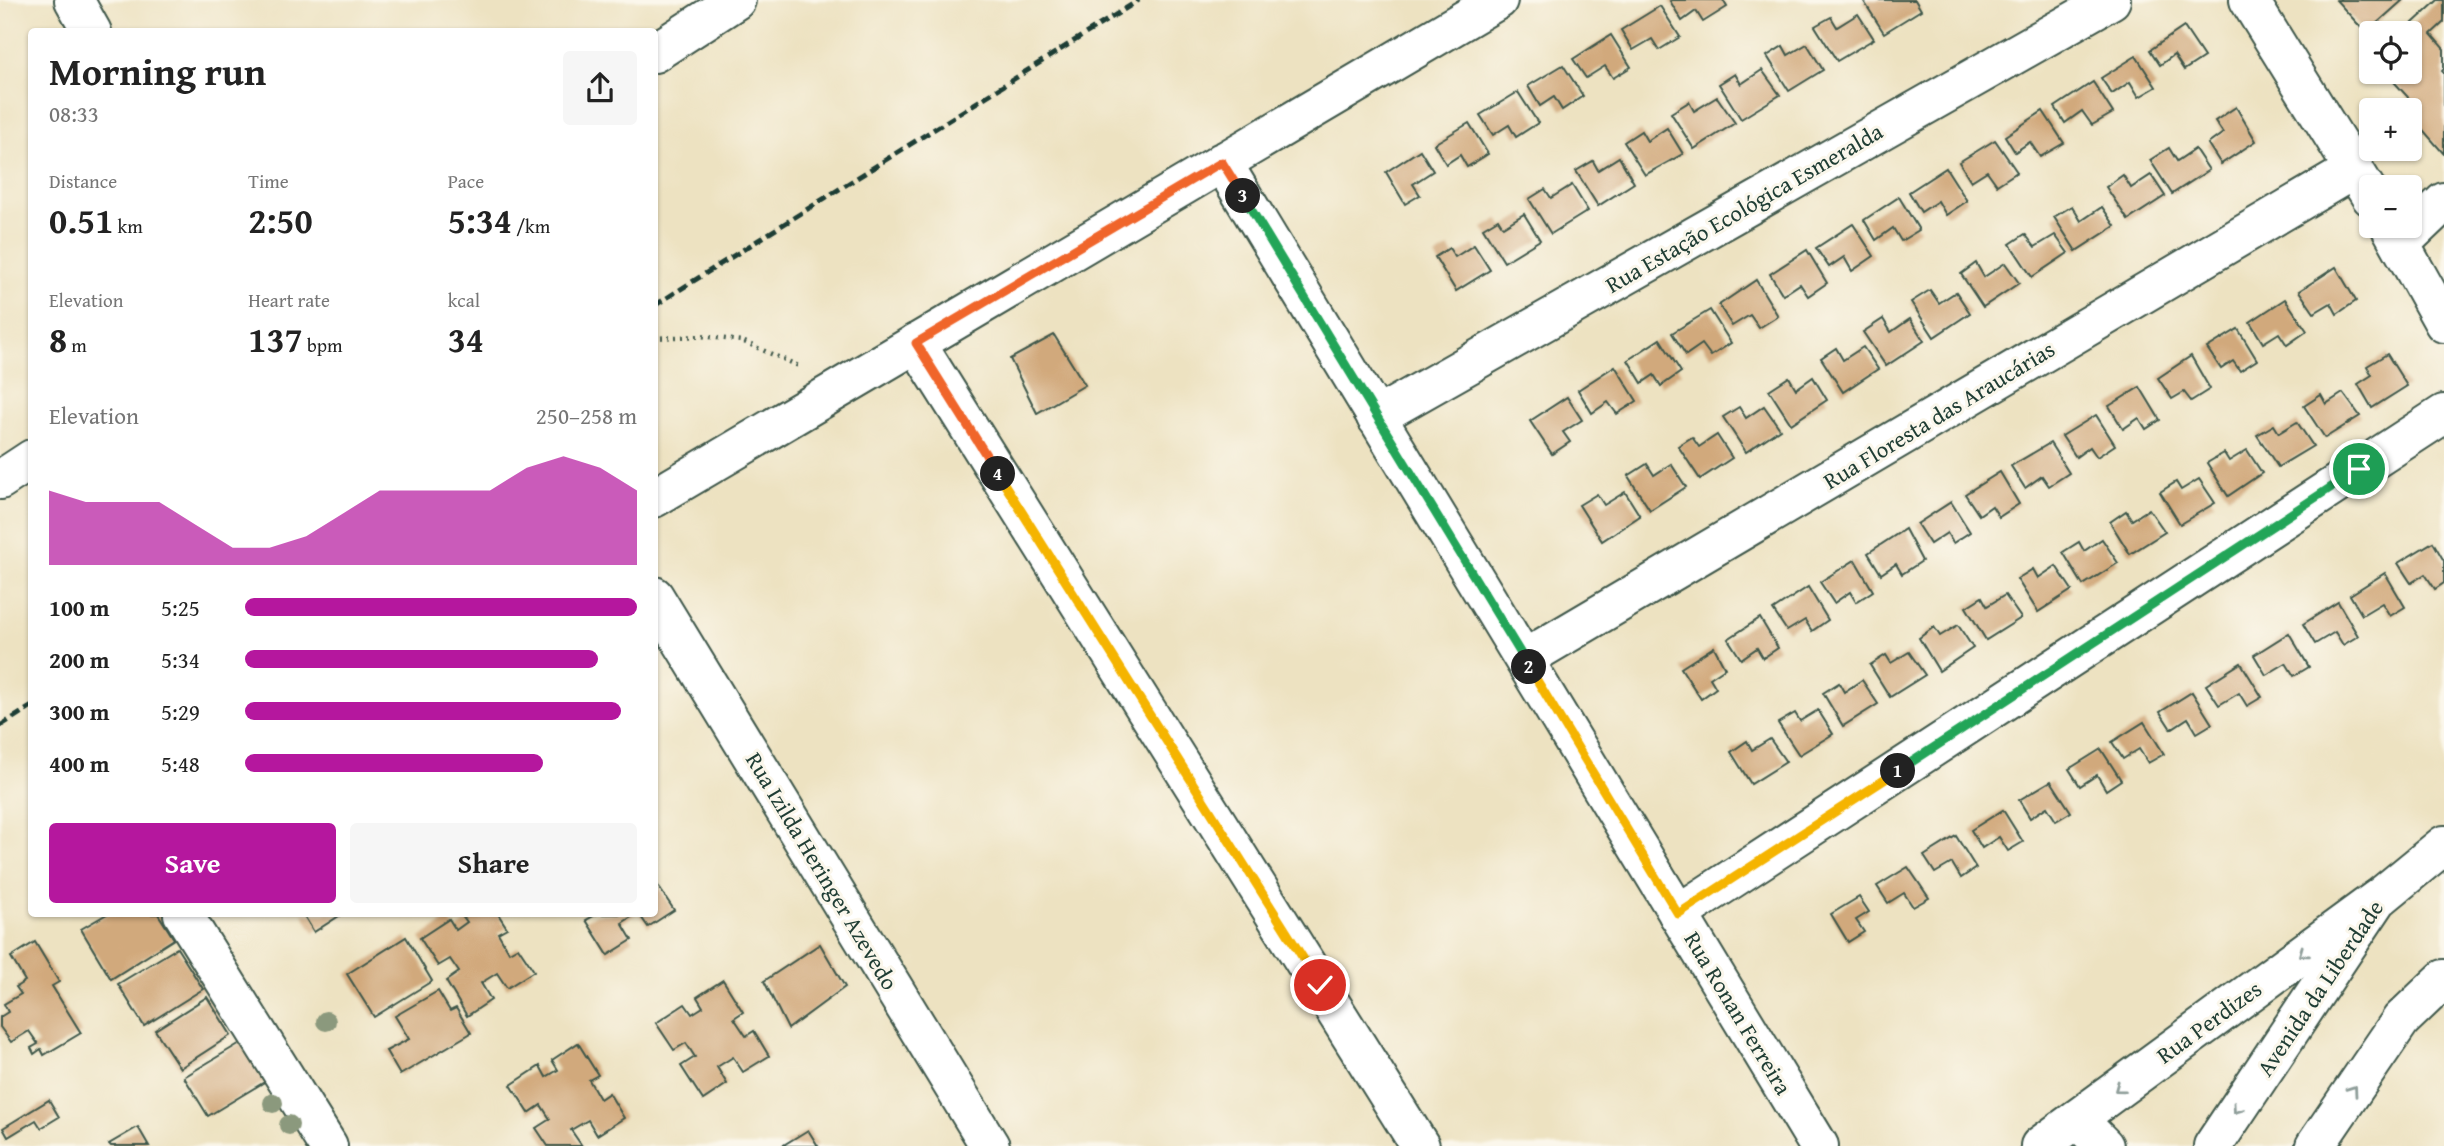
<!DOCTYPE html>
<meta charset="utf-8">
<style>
:root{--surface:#fff;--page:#f6f6f6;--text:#222;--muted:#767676;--accent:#b5179e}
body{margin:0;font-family:"Gentium Book Plus",serif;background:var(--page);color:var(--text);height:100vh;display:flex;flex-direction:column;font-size:26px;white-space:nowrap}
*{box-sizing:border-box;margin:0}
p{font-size:23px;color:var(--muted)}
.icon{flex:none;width:38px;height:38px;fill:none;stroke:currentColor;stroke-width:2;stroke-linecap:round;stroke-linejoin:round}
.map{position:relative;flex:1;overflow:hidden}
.sheet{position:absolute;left:28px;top:28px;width:630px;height:889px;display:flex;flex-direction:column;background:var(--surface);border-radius:7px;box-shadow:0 2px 5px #0004}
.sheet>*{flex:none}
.fabs{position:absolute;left:2359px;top:21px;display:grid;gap:14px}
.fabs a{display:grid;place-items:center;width:63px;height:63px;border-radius:7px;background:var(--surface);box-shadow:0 2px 5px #0004;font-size:35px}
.pin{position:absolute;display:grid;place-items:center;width:60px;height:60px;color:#fff;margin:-30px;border:4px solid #fff;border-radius:50%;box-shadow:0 2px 7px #0007}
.km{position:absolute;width:35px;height:35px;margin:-18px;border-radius:50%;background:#222;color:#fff;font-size:19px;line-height:35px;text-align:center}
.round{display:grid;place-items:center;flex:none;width:74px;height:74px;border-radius:7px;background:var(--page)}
.headline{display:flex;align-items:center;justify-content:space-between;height:119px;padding:0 21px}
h1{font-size:38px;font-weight:800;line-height:52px}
.stats{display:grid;grid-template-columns:repeat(3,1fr);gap:10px;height:119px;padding:7px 21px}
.stats div{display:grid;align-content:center}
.stats b{font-size:35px;font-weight:800}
.stats small{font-size:19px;font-weight:400}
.stats p{font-size:19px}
.chart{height:196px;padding:14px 21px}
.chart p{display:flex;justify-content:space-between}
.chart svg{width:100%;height:126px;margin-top:7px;fill:var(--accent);opacity:.7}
.action{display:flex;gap:14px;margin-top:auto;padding:14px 21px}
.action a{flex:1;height:80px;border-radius:7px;background:var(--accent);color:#fff;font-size:28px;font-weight:800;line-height:80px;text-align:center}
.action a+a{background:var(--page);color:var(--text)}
ul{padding:0 21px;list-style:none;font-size:23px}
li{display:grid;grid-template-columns:112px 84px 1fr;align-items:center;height:52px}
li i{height:18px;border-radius:9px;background:var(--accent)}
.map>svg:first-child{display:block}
.building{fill:#d1a97c}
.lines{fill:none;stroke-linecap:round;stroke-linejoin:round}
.minor-casing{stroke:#3e5649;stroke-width:42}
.tertiary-casing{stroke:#3e5649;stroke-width:42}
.path{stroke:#3e5649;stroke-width:4.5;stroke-dasharray:2 5;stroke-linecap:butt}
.minor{stroke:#fff;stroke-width:38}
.tertiary{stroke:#fff;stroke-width:38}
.rail{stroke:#1f3d34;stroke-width:5;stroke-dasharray:10 5;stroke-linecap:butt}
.tree{fill:#8b997d}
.oneway{stroke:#8f9e9a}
.split-1-casing{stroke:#fff;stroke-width:14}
.split-2-casing{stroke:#fff;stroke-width:14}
.split-3-casing{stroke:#fff;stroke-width:14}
.split-4-casing{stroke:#fff;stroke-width:14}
.split-5-casing{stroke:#fff;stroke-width:14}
.split-1{stroke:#22a559;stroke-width:9}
.split-2{stroke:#f5b400;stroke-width:9}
.split-3{stroke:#22a559;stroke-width:9}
.split-4{stroke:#f0652b;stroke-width:9}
.split-5{stroke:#f5b400;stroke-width:9}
.labels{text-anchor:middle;stroke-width:6;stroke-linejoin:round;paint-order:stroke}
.street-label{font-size:23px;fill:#1f3d34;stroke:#fbf7ec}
</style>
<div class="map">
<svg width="2444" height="1146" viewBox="0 0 2444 1146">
<rect width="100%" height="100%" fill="#fbf7ec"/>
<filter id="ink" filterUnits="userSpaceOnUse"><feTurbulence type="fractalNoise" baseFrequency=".0143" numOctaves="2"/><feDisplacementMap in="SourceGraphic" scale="14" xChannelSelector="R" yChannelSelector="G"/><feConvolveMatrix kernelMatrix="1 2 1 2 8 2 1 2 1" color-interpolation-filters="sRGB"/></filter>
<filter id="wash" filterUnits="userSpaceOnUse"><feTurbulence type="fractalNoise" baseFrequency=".00686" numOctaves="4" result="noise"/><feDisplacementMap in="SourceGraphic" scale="28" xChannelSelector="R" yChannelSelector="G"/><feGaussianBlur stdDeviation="1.57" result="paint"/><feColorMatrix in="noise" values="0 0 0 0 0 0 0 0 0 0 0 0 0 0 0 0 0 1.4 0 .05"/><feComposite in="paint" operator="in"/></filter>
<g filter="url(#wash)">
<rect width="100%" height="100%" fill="#ede2c1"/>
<g id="blocks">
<g class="building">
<polygon points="1672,0 1723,0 1727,7 1703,22 1696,11 1682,21 1670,1"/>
<polygon points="1863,0 1915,0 1921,10 1884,33"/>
<polygon points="2336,0 2403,0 2366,33"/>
<polygon points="2438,0 2444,0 2444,22 2431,34 2444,49 2444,69 2442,71 2444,73 2444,154 2410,115 2410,112 2416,106 2385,72 2410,72 2410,33 2402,33"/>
<polygon points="1660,6 1680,37 1659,50 1652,39 1633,50 1621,30"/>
<polygon points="1858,14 1874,39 1837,61 1815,26 1831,17 1837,27"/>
<polygon points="2184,27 2204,57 2184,70 2174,55 2160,65 2150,50"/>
<polygon points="1611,35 1631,67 1613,78 1605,66 1586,78 1573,59"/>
<polygon points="1807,44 1823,70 1789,91 1767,56 1783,46 1788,55"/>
<polygon points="2136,56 2156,87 2139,97 2130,82 2112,94 2101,78"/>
<polygon points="1563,65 1583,96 1562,110 1554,97 1540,106 1528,86"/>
<polygon points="1762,70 1780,95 1741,119 1719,84 1735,74 1741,84"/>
<polygon points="2093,82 2113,113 2092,125 2082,111 2065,123 2055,107"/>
<polygon points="1518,92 1538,123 1516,137 1509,125 1493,135 1480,115"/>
<polygon points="1717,97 1735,123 1694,149 1671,113 1689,102 1694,111"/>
<polygon points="2236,107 2256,141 2221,164 2208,144 2223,133 2215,121"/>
<polygon points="2043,111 2064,143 2040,157 2030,142 2015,152 2005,136"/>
<polygon points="1469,123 1488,154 1467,167 1460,155 1446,164 1434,144"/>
<polygon points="1667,128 1683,154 1645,175 1624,142 1641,131 1647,141"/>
<polygon points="1995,140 2017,172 1997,185 1987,171 1971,181 1959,162"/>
<polygon points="2169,148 2177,161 2195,149 2209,170 2172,194 2150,160"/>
<polygon points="1420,150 1433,171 1413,184 1420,195 1405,204 1386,172"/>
<polygon points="1619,157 1634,183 1598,206 1576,171 1593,161 1598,170"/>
<polygon points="1946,168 1967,201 1946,215 1938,201 1921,212 1909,192"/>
<polygon points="2123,175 2131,188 2151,175 2165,196 2128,220 2106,187"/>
<polygon points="1572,185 1588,211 1551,234 1529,199 1545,189 1551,198"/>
<polygon points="1899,197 1919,230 1901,241 1893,228 1876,240 1864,220"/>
<polygon points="2072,206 2081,221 2102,207 2115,226 2076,251 2054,217"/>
<polygon points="1524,214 1540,240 1504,262 1483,228 1498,219 1503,227"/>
<polygon points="1853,224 1874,256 1852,271 1844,257 1829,267 1816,248"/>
<polygon points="2025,234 2035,247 2055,235 2068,253 2032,277 2010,244"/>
<polygon points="1474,245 1490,270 1456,291 1435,257 1449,248 1455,257"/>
<polygon points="1807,250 1827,283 1808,296 1800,284 1783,295 1770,274"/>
<polygon points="1976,263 1984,277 2005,263 2019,283 1983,307 1961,274"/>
<polygon points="2336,267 2356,301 2337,314 2331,303 2314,313 2299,291"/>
<polygon points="1756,280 1778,316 1759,328 1750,315 1732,326 1719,305"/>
<polygon points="1930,290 1939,303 1956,292 1970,313 1934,337 1911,302"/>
<polygon points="2285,299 2307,331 2287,345 2279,333 2263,343 2250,322"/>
<polygon points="1710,310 1731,343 1711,356 1702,344 1686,355 1672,333"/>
<polygon points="1883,319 1891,332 1910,319 1924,341 1886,366 1863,332"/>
<polygon points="2238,329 2257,360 2240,371 2233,361 2221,369 2207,348"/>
<polygon points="1054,335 1085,385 1037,413 1010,359"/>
<polygon points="1660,339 1681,372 1661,386 1654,375 1642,383 1628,360"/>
<polygon points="1863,347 1878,369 1843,392 1821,358 1836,348 1843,360"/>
<polygon points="2387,354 2407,386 2372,408 2358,384 2372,375 2367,366"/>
<polygon points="2191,356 2210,389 2191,401 2184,392 2172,399 2158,378"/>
<polygon points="1615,366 1637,401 1617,414 1608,402 1592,413 1578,390"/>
<polygon points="1789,377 1796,389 1813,377 1827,400 1791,424 1769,390"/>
<polygon points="2140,387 2160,420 2146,429 2139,418 2123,429 2109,406"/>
<polygon points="2343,393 2360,416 2325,438 2304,406 2321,395 2326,404"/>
<polygon points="1567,397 1582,420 1563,432 1570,442 1552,454 1530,421"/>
<polygon points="1764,406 1780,429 1746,452 1723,417 1739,407 1746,418"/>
<polygon points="2096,415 2115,445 2097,457 2090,447 2076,457 2062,436"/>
<polygon points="2297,422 2313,446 2278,467 2257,435 2274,425 2279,433"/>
<polygon points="1717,435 1732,458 1700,479 1678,446 1692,437 1699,447"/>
<polygon points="2050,443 2069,473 2049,486 2042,476 2025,488 2011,466"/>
<polygon points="2247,450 2262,473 2228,496 2207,463 2224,453 2229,461"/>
<polygon points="1647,464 1654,475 1671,464 1686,487 1650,510 1628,476"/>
<polygon points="2000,472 2019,504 1999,517 1992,506 1979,515 1965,494"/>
<polygon points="2199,479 2215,503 2180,524 2160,492 2176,482 2181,490"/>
<polygon points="1625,492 1640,516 1602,541 1579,505 1597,494 1604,505"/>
<polygon points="1951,502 1970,532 1953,543 1947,533 1930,544 1917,524"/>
<polygon points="2149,509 2165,532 2130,554 2110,522 2126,511 2132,520"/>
<polygon points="1905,529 1922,561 1902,574 1896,564 1881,574 1868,553"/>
<polygon points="2102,539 2118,563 2083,585 2063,552 2079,542 2084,551"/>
<polygon points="2433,542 2444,561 2444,583 2435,589 2425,574 2411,583 2398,563"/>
<polygon points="1855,560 1873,591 1856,602 1850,592 1834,603 1820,582"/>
<polygon points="2056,566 2072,590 2038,612 2017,579 2033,569 2038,578"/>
<polygon points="2385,573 2405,607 2390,616 2382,603 2362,615 2350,595"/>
<polygon points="1808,587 1828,620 1812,631 1805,620 1787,631 1773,610"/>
<polygon points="2005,595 2021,618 1986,640 1966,607 1982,597 1987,606"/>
<polygon points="2338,602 2358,636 2343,645 2335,632 2315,644 2303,624"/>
<polygon points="1760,618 1778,648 1763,658 1757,648 1741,659 1728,639"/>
<polygon points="1958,625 1973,648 1939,671 1919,638 1934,627 1940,636"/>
<polygon points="2289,633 2309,667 2294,676 2286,663 2266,675 2254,655"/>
<polygon points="1714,647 1725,668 1710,678 1716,688 1701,699 1681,668"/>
<polygon points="1909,652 1925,675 1890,697 1870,665 1886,655 1891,663"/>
<polygon points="2241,663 2262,697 2247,706 2239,693 2219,705 2206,685"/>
<polygon points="1862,680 1878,704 1843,726 1823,693 1839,683 1844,692"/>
<polygon points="2192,692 2212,724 2197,733 2188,718 2171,729 2160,712"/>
<polygon points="1818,710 1833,734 1799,755 1778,723 1795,713 1800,721"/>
<polygon points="2144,722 2164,754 2148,763 2139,749 2123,759 2112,742"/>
<polygon points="1770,739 1786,762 1751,784 1731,752 1747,741 1752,750"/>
<polygon points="2101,749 2121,780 2106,790 2097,775 2080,786 2069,769"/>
<polygon points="2051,781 2071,812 2056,821 2047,807 2030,818 2019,800"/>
<polygon points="2003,810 2023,842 2008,851 1999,837 1982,848 1971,830"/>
<polygon points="1956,836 1976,868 1961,878 1952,863 1935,873 1924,856"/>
<polygon points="1908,867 1929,898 1913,907 1904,893 1888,903 1877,886"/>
<polygon points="658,886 674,910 648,927 639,914 654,914 654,888"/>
<polygon points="1859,897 1869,912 1856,920 1864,932 1848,942 1831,914"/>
<polygon points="107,914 158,914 174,939 111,979 81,929"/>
<polygon points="303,914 342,914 314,932"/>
<polygon points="461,914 498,914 507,928 498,933 509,952 518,947 534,971 507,988 497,973 481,983 491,1000 467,1016 446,981 459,972 450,959 438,966 420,938 449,919 456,930 467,922"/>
<polygon points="597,914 636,914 622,923 632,940 608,955 586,920"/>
<polygon points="406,937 432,981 374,1017 347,974"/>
<polygon points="35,942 59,982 52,986 81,1033 44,1055 41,1049 34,1054 31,1048 38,1044 29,1031 11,1042 0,1027 0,1017 8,1012 4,1004 21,994 16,987 25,981 11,957"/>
<polygon points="820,944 845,987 788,1029 764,981"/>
<polygon points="177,948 203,989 144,1026 118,984"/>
<polygon points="723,980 743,1012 734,1018 746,1036 754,1031 769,1056 743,1072 733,1057 717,1067 727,1084 703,1100 681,1066 695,1057 686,1043 674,1050 656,1023 685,1004 692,1014 703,1007 697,997"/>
<polygon points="438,991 450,1011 456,1008 471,1033 400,1075 386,1051 409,1039 395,1016"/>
<polygon points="207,997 231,1035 180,1068 155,1030"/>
<polygon points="242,1042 266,1081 208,1116 184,1077"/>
<polygon points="578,1043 598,1075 589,1080 600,1099 609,1093 624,1118 597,1135 588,1120 571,1130 582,1146 548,1146 536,1128 550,1119 541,1105 529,1113 511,1085 540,1066 546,1077 558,1070 552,1060"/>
<polygon points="49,1100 59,1117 41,1128 36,1120 8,1137 3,1128"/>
<polygon points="138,1127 149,1146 111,1146 109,1144"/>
<polygon points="808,1130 818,1146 782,1146"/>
</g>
</g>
</g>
<g filter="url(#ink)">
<use href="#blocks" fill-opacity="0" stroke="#3e5649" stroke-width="2"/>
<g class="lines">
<g class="minor-casing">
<g id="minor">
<polyline points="74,0 92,32"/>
<polyline points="2249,0 2371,197"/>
<polyline points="654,53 736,0"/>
<polyline points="1222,162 1819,1146"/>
<polyline points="2390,226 2444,323"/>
<polyline points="2401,243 2444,202"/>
<polyline points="916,343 1420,1146"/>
<polyline points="1376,417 2111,0"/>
<polyline points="0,480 32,459"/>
<polyline points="654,498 1498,0"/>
<polyline points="654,596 990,1146"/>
<polyline points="1524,659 2353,170"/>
<polyline points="183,914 328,1146"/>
<polyline points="1678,914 2444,414"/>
<polyline points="2077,1119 2104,1146"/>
<polyline points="2040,1146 2376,900"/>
</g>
</g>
<g class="tertiary-casing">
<g id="tertiary">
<polyline points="2213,1146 2378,899 2444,845"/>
<polyline points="2315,1146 2401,1020 2444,979"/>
</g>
</g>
<polyline class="path" points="654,338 701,336 742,341 801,367"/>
<use href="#minor" class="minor"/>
<use href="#tertiary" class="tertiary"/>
<g class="rail">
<polyline points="654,306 1139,0"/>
<polyline points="0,726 32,706"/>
</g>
</g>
<g class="tree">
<circle cx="326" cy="1021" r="10"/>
<circle cx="273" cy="1103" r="10"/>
<circle cx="289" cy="1125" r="10"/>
</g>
<defs><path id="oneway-chevron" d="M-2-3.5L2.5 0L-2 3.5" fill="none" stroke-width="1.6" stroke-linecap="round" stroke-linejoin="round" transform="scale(1.75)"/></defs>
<g class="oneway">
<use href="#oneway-chevron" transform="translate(2303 953) rotate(144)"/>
<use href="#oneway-chevron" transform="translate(2119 1088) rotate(144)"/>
<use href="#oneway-chevron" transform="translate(2353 1090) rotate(-55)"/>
<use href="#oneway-chevron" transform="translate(2237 1109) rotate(125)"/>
</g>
</g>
<g class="lines" filter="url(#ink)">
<g class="split-1-casing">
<polyline id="split-1" points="1898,771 2359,469"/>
</g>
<g class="split-2-casing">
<polyline id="split-2" points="1529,667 1678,914 1898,771"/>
</g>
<g class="split-3-casing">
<polyline id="split-3" points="1243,196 1529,667"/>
</g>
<g class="split-4-casing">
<polyline id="split-4" points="998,474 916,343 1222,162 1243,196"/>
</g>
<g class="split-5-casing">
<polyline id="split-5" points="998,474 1320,985"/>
</g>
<use href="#split-1" class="split-1"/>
<use href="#split-2" class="split-2"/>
<use href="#split-3" class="split-3"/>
<use href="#split-4" class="split-4"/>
<use href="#split-5" class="split-5"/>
</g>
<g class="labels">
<g class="street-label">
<text transform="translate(1744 208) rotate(-30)" y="8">Rua Estação Ecológica Esmeralda</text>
<text transform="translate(1939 415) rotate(-31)" y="8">Rua Floresta das Araucárias</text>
<text transform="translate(822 871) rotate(59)" y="8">Rua Izilda Heringer Azevedo</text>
<text transform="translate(2320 988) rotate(-56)" y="8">Avenida da Liberdade</text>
<text transform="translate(1738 1013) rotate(59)" y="8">Rua Ronan Ferreira</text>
<text transform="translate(2209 1022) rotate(-36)" y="8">Rua Perdizes</text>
</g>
</g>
</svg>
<div class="fabs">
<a><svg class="icon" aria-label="locate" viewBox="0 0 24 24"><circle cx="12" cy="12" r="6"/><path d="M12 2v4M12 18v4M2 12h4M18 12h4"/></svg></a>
<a>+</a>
<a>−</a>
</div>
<div class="pin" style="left:2359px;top:469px;background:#1e9e55"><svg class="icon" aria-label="arrive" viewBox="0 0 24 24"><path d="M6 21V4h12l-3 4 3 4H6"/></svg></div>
<div class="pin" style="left:1320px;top:985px;background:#d93025"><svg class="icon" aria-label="check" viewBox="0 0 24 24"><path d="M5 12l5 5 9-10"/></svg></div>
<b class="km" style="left:1898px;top:771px">1</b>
<b class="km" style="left:1529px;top:667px">2</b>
<b class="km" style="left:1243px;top:196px">3</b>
<b class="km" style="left:998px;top:474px">4</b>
<section class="sheet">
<div class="headline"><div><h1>Morning run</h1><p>08:33</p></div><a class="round"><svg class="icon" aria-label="share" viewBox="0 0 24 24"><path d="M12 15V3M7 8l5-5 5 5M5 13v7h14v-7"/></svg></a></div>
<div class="stats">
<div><p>Distance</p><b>0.51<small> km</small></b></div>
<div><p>Time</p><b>2:50</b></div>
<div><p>Pace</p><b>5:34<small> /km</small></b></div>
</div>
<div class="stats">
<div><p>Elevation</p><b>8<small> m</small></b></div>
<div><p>Heart rate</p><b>137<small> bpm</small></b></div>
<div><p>kcal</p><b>34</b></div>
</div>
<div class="chart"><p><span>Elevation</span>250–258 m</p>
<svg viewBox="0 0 160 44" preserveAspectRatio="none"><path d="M0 44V18L10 22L20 22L30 22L40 30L50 38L60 38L70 34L80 26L90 18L100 18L110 18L120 18L130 10L140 6L150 10L160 18V44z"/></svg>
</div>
<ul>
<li><b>100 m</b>5:25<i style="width:100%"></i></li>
<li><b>200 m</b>5:34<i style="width:90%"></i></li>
<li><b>300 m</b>5:29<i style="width:96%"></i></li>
<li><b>400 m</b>5:48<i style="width:76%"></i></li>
</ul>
<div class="action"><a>Save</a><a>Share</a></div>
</section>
</div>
